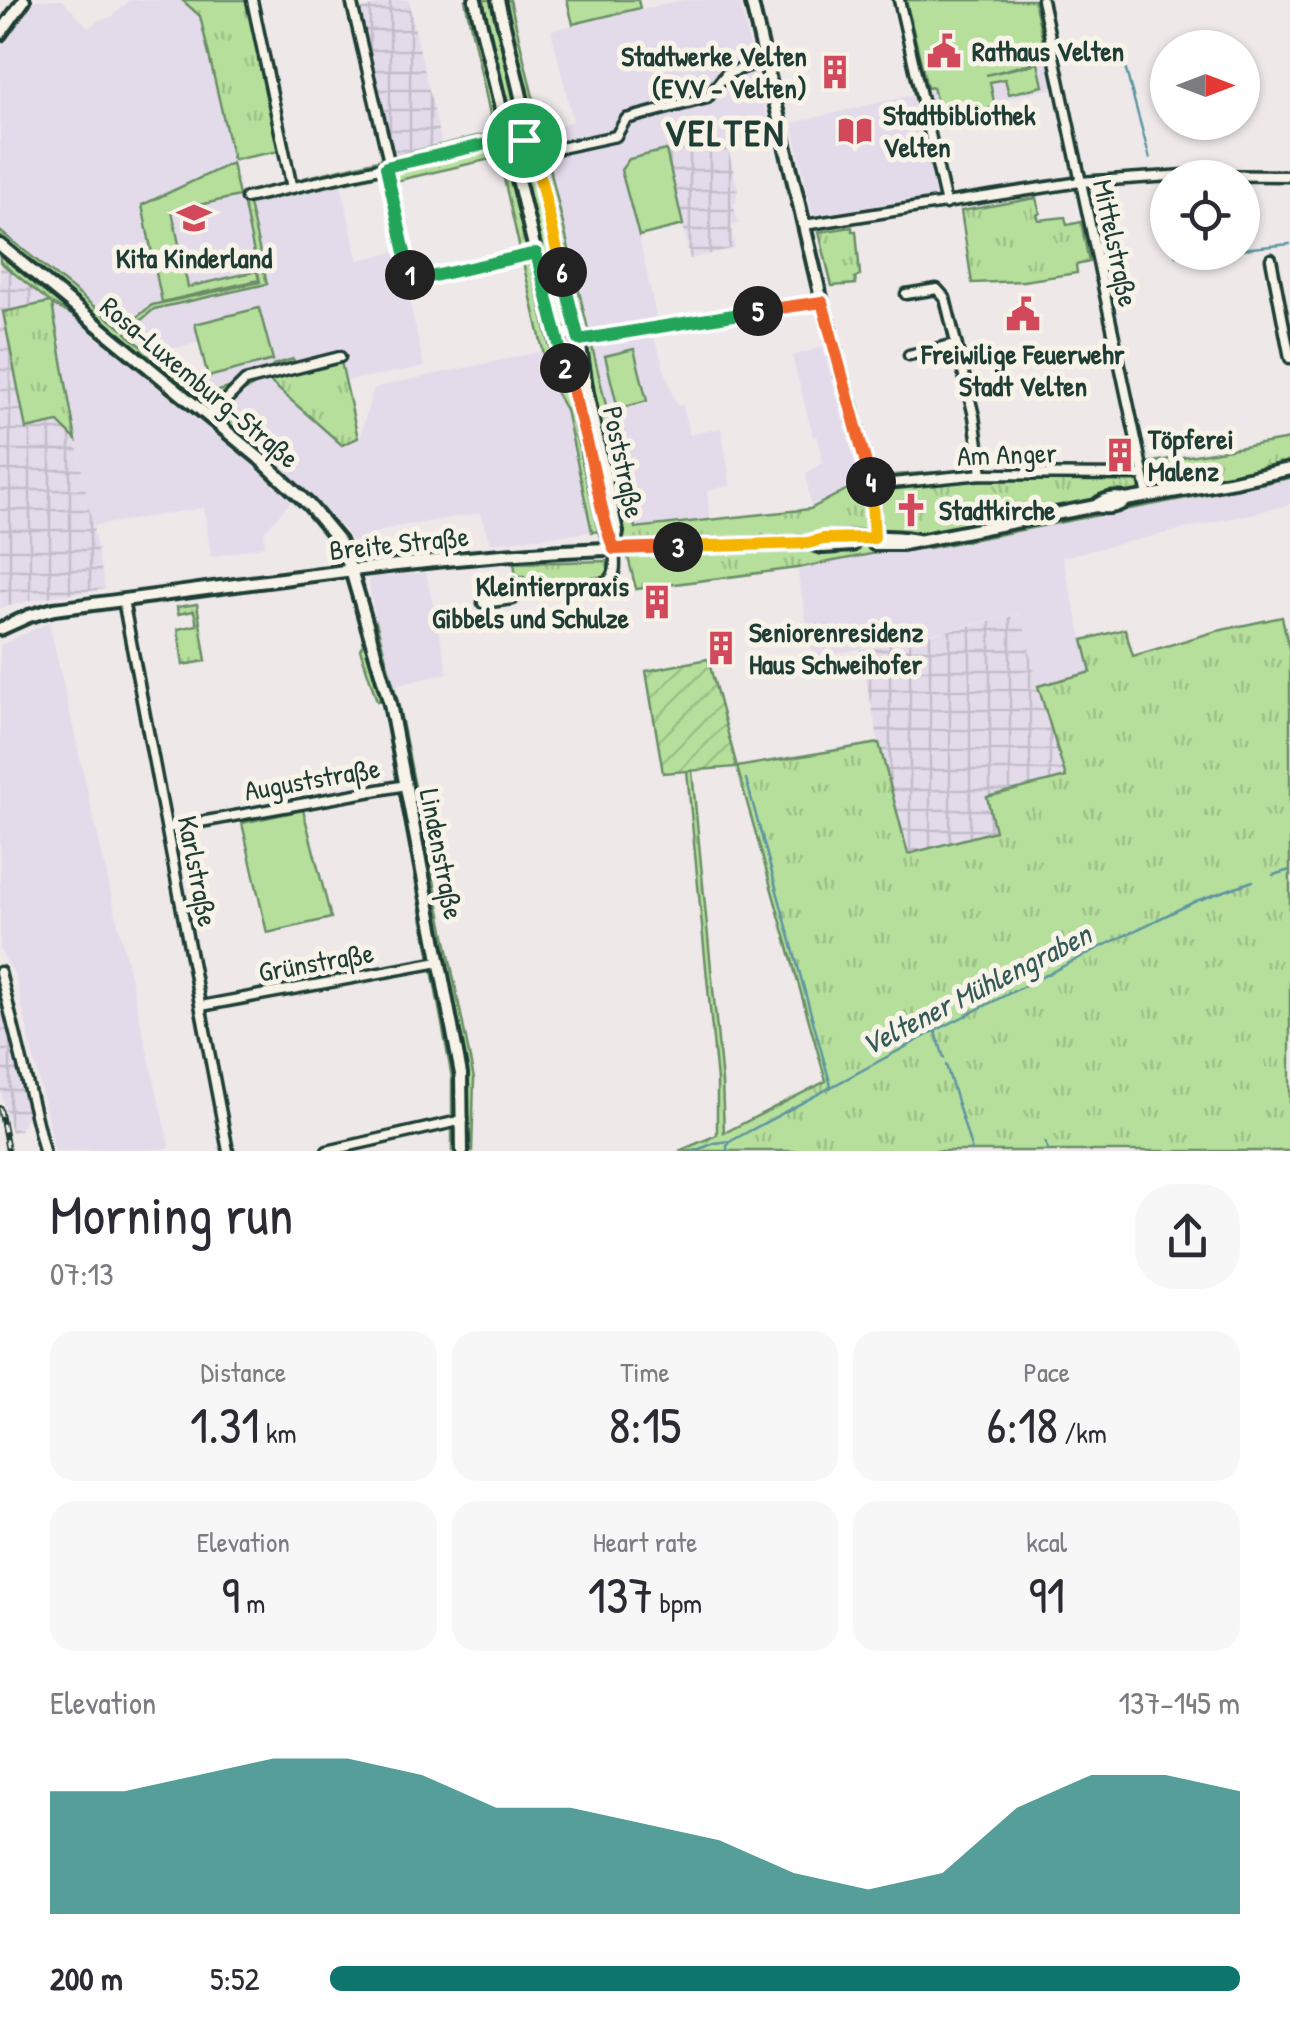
<!DOCTYPE html>
<meta charset="utf-8">
<style>
:root{--surface:#fff;--page:#f7f7f7;--text:#2b2b33;--muted:#7c7c81;--accent:#0f766e}
body{margin:0;font-family:"Patrick Hand",sans-serif;background:var(--page);color:var(--text);height:100vh;display:flex;flex-direction:column;font-size:38px;white-space:nowrap}
*{box-sizing:border-box;margin:0}
p{font-size:32px;color:var(--muted)}
.icon{flex:none;width:55px;height:55px;fill:none;stroke:currentColor;stroke-width:2;stroke-linecap:round;stroke-linejoin:round}
.map{position:relative;height:1151px;overflow:hidden}
.details{display:flex;flex-direction:column;background:var(--surface);flex:1}
.details>*{flex:none}
.needle{width:65px;rotate:90deg}
.buttons{position:absolute;left:1150px;top:30px;display:grid;gap:20px}
.buttons a{display:grid;place-items:center;width:110px;height:110px;border-radius:50%;background:var(--surface);box-shadow:0 2px 8px #0004;font-size:50px}
.pin{position:absolute;display:grid;place-items:center;width:85px;height:85px;color:#fff;margin:-42px;border:5px solid #fff;border-radius:50%;box-shadow:0 2px 10px #0007}
.km{position:absolute;width:50px;height:50px;margin:-25px;border-radius:50%;background:#222;color:#fff;font-size:28px;line-height:50px;text-align:center}
.round{display:grid;place-items:center;flex:none;width:105px;height:105px;border-radius:40px;background:var(--page)}
.overview{display:flex;align-items:center;justify-content:space-between;height:170px;padding:0 50px}
h1{font-size:55px;font-weight:600;line-height:75px}
.stats{display:grid;grid-template-columns:repeat(3,1fr);gap:15px;height:170px;padding:10px 50px}
.stats div{display:grid;align-content:center;border-radius:25px;background:var(--page);text-align:center}
.stats b{font-size:50px;font-weight:600}
.stats small{font-size:28px;font-weight:400}
.stats p{font-size:28px}
.chart{height:280px;padding:20px 50px}
.chart p{display:flex;justify-content:space-between}
.chart svg{width:100%;height:180px;margin-top:10px;fill:var(--accent);opacity:.7}
ul{padding:0 50px;list-style:none;font-size:32px}
li{display:grid;grid-template-columns:160px 120px 1fr;align-items:center;height:75px}
li i{height:25px;border-radius:12px;background:var(--accent)}
.map>svg:first-child{display:block}
.built{fill:#e4dbea}
.industrial{fill:url(#industrial-grid)}
.grass{fill:url(#grass-tufts);stroke:#6a8e68;stroke-width:2.5}
.park{fill:#b6df9c;stroke:#6a8e68;stroke-width:2.5}
.garden{fill:url(#garden-furrows);stroke:#6a8e68;stroke-width:2.5}
.lines{fill:none;stroke-linecap:round;stroke-linejoin:round}
.stream{stroke:#5d95a0;stroke-width:2.5}
.street-casing{stroke:#1f3d34;stroke-width:15}
.secondary-casing{stroke:#1f3d34;stroke-width:18}
.street{stroke:#f7f3e8;stroke-width:8}
.secondary{stroke:#f7f3e8;stroke-width:10}
.rail-casing{stroke:#1f3d34;stroke-width:6}
.rail{stroke:#f7f3e8;stroke-width:2.5;stroke-dasharray:8;stroke-linecap:butt}
.split-1-casing{stroke:#fff;stroke-width:20}
.split-2-casing{stroke:#fff;stroke-width:20}
.split-3-casing{stroke:#fff;stroke-width:20}
.split-4-casing{stroke:#fff;stroke-width:20}
.split-5-casing{stroke:#fff;stroke-width:20}
.split-6-casing{stroke:#fff;stroke-width:20}
.split-7-casing{stroke:#fff;stroke-width:20}
.split-1{stroke:#22a559;stroke-width:12}
.split-2{stroke:#22a559;stroke-width:12}
.split-3{stroke:#f0652b;stroke-width:12}
.split-4{stroke:#f5b400;stroke-width:12}
.split-5{stroke:#f0652b;stroke-width:12}
.split-6{stroke:#22a559;stroke-width:12}
.split-7{stroke:#f5b400;stroke-width:12}
.labels{text-anchor:middle;stroke-width:10;stroke-linejoin:round;paint-order:stroke}
.poi-label{font-size:28px;font-weight:bold;fill:#1f3d34;stroke:#f7f3e8;text-anchor:start}
.street-label{font-size:28px;fill:#1f3d34;stroke:#f7f3e8}
.water-label{font-size:30px;font-style:italic;fill:#345a58;stroke:#f7f3e8}
.district-label{font-size:38px;font-weight:bold;letter-spacing:2.5px;fill:#1f3d34;stroke:#f7f3e8}
</style>
<div class="map">
<svg width="1290" height="1151" viewBox="0 0 1290 1151">
<defs>
<pattern id="industrial-grid" width="8" height="8" patternUnits="userSpaceOnUse" patternTransform="scale(2.5)"><rect width="8" height="8" fill="#e4dbea"/><path d="M0 4h8M4 0v8" fill="none" stroke="#c3bdc9"/></pattern>
<pattern id="grass-tufts" width="24" height="20" patternUnits="userSpaceOnUse" patternTransform="scale(2.5)"><rect width="24" height="20" fill="#b6df9c"/><path d="M3 7l-1-3M5 7V3M7 7l1-3M15 17l-1-3M17 17v-4M19 17l1-3" fill="none" stroke="#9cc087"/></pattern>
<pattern id="garden-furrows" width="10" height="10" patternUnits="userSpaceOnUse" patternTransform="scale(2.5)"><rect width="10" height="10" fill="#b6df9c"/><path d="M-1 1l2-2M0 10L10 0M9 11l2-2" fill="none" stroke="#9cc087"/></pattern>
</defs>
<rect width="100%" height="100%" fill="#eee8e9"/>
<filter id="ink" filterUnits="userSpaceOnUse"><feTurbulence type="fractalNoise" baseFrequency=".01" numOctaves="2"/><feDisplacementMap in="SourceGraphic" scale="20" xChannelSelector="R" yChannelSelector="G"/><feConvolveMatrix kernelMatrix="1 2 1 2 8 2 1 2 1" color-interpolation-filters="sRGB"/></filter>
<g filter="url(#ink)">
<g class="built">
<polygon points="34,0 62,0 89,28 97,21 112,17 129,0 182,0 199,16 261,282 152,305 122,329 0,231 0,46"/>
<polygon points="683,0 739,0 771,134 727,145 718,139 622,170 639,236 657,321 590,334 541,130 573,121 551,30"/>
<polygon points="1047,59 1054,88 1008,98 1009,106 935,124 927,88"/>
<polygon points="912,95 936,197 813,215 792,123"/>
<polygon points="341,184 358,260 399,251 424,367 345,381 338,353 295,363 293,359 273,364 273,369 242,378 229,388 211,393 198,343 161,351 156,332 131,338 126,333 154,309 266,284 249,204"/>
<polygon points="51,303 75,317 231,445 292,500 264,532 265,546 211,557 204,508 92,526"/>
<polygon points="653,335 677,406 683,405 690,435 721,428 731,485 707,491 710,520 635,528 593,346"/>
<polygon points="823,347 861,482 811,509 806,473 823,462 817,436 813,436 792,356"/>
<polygon points="544,351 550,381 566,410 592,532 490,543 480,513 391,528 372,534 375,558 363,559 345,531 256,441 223,412 240,393 267,379 343,445 359,440 373,390 380,386"/>
<polygon points="1290,478 1290,505 1062,557 1091,672 1038,686 1020,614 813,659 797,568 887,551 929,548"/>
<polygon points="426,573 448,673 394,686 376,622 368,580 370,577"/>
<polygon points="49,622 107,876 170,1149 55,1151 15,975 0,950 0,645"/>
</g>
<g class="industrial">
<polygon points="396,0 408,0 442,145 391,157 357,10"/>
<polygon points="719,139 727,145 738,189 736,196 737,202 733,204 739,224 731,227 735,248 690,259 666,150"/>
<polygon points="0,262 51,303 3,312 27,429 58,422 76,440 105,589 48,597 0,608"/>
<polygon points="1021,614 1038,686 1066,777 987,797 996,831 908,854 879,743 860,650"/>
<polygon points="0,997 28,1116 20,1130 11,1132 0,1089"/>
</g>
<g class="grass">
<polygon points="182,0 246,0 279,151 233,160 200,16"/>
<polygon points="465,0 510,0 635,528 810,509 861,482 879,476 984,469 1099,471 1290,439 1290,478 929,548 887,551 797,568 636,589 621,529 592,532 566,410 550,381 499,157 391,182 388,173 249,204 267,284 154,309 126,333 204,400 211,393 229,388 242,378 273,369 273,365 293,359 295,363 339,353 358,438 342,445 267,379 240,393 223,412 256,440 231,445 75,317 52,304 76,440 58,422 26,429 3,312 50,302 0,262 0,231 122,329 152,305 260,282 242,196 286,187 304,178 494,132"/>
<polygon points="1036,198 1040,213 1037,215 1039,220 1065,217 1067,225 1081,222 1089,262 1076,265 1077,273 1023,281 972,283 961,211"/>
<polygon points="852,227 852,231 856,231 860,275 855,278 856,284 832,286 819,232"/>
<polygon points="608,561 610,571 603,580 532,588 527,585 524,576 516,576 514,563"/>
<polygon points="197,604 206,661 183,665 178,629 197,625 194,611 178,614 177,607"/>
<polygon points="1282,617 1290,653 1290,1151 679,1151 717,1135 717,1081 687,771 692,771 722,1082 724,1133 826,1081 737,767 879,743 908,854 995,831 987,797 1066,777 1038,686 1091,672 1083,640 1125,629 1133,656 1217,631"/>
<polygon points="376,622 398,702 474,1079 472,1151 452,1151 452,1078 382,700 377,701 360,649"/>
</g>
<g class="park">
<polygon points="567,0 638,0 640,8 573,24"/>
<polygon points="906,0 1034,0 1047,59 986,75 1038,63 1043,86 1009,94 1005,79 990,82 995,107 941,120 933,87 927,88"/>
<polygon points="666,150 683,225 639,236 621,170 629,159"/>
<polygon points="232,163 239,196 172,211 188,287 257,271 259,280 162,302 142,205"/>
<polygon points="259,308 273,360 208,377 195,324"/>
<polygon points="634,349 647,401 618,409 605,356"/>
<polygon points="303,810 331,918 267,933 242,823"/>
</g>
<polygon class="garden" points="708,659 737,767 663,773 646,671"/>
<g class="lines">
<g class="stream">
<polyline points="1124,63 1150,159"/>
<polyline points="1162,204 1168,224"/>
<polyline points="1242,249 1290,244"/>
<polyline points="1175,252 1176,256 1210,252"/>
<polyline points="746,779 831,1086"/>
<polyline points="1273,875 1290,870"/>
<polyline points="936,1032 944,1058"/>
<polyline points="946,1065 972,1151"/>
<polyline points="1045,1142 1048,1151"/>
<polyline points="694,1151 715,1143 731,1141"/>
<polyline points="727,1151 727,1146 731,1141 935,1031 1103,946 1196,901 1253,881"/>
</g>
<g class="street-casing">
<g id="street">
<polyline points="252,0 292,188"/>
<polyline points="351,0 390,166"/>
<polyline points="899,0 946,204"/>
<polyline points="1042,0 1148,496"/>
<polyline points="560,148 616,136 626,119 707,98 726,74 766,60"/>
<polyline points="386,167 412,281 536,253"/>
<polyline points="246,198 499,141 510,143"/>
<polyline points="804,225 1080,182 1186,175 1290,176"/>
<polyline points="1271,259 1290,358"/>
<polyline points="906,294 937,289 945,298 974,416 982,474"/>
<polyline points="579,340 822,302"/>
<polyline points="909,355 956,344"/>
<polyline points="209,417 245,381 340,357"/>
<polyline points="872,485 982,474 1143,475"/>
<polyline points="123,600 228,1151"/>
<path d="M483,603L513,599L517,594L605,583C618,576 615,563 614,549"/>
<polyline points="167,828 406,785"/>
<polyline points="0,972 44,1151"/>
<polyline points="201,1006 439,962"/>
<polyline points="327,1151 463,1120"/>
</g>
</g>
<g class="secondary-casing">
<g id="secondary">
<polyline points="475,0 557,342 575,396 606,530 614,549"/>
<polyline points="498,0 579,340 587,393 617,532 614,549"/>
<polyline points="751,0 822,302 872,485 874,543"/>
<polyline points="0,34 24,0"/>
<polyline points="0,245 259,458 309,505 339,541 351,570 390,704 461,1074 462,1151"/>
<path d="M557,342C561,334 567,332 575,335L579,340C576,350 568,354 559,347"/>
<path d="M1096,506C1103,499 1116,496 1126,500L1234,481L1290,469"/>
<polyline points="809,543 823,547 852,545"/>
<path d="M874,544H903L1096,506C1106,509 1118,507 1126,500"/>
<path d="M0,629L29,616L54,609C199,591 344,568 490,556C596,547 702,546 808,543C837,536 888,535 917,540"/>
</g>
</g>
<use href="#street" class="street"/>
<use href="#secondary" class="secondary"/>
<g class="rail-casing">
<polyline id="rail" points="0,1108 8,1151"/>
</g>
<use href="#rail" class="rail"/>
</g>
</g>
<g class="lines" filter="url(#ink)">
<g class="split-1-casing">
<polyline id="split-1" points="410,275 386,167 499,141 510,143 524,140"/>
</g>
<g class="split-2-casing">
<polyline id="split-2" points="410,275 412,281 536,253 565,368"/>
</g>
<g class="split-3-casing">
<path id="split-3" d="M565,368C578,405 588,443 596,481C601,505 605,527 614,549L678,547"/>
</g>
<g class="split-4-casing">
<polyline id="split-4" points="678,547 808,543 823,539 874,538 871,482"/>
</g>
<g class="split-5-casing">
<polyline id="split-5" points="758,311 822,302 871,482"/>
</g>
<g class="split-6-casing">
<polyline id="split-6" points="562,272 579,340 758,311"/>
</g>
<g class="split-7-casing">
<polyline id="split-7" points="524,140 532,143 562,272"/>
</g>
<use href="#split-1" class="split-1"/>
<use href="#split-2" class="split-2"/>
<use href="#split-3" class="split-3"/>
<use href="#split-4" class="split-4"/>
<use href="#split-5" class="split-5"/>
<use href="#split-6" class="split-6"/>
<use href="#split-7" class="split-7"/>
</g>
<defs>
<g id="civic-bare" transform="scale(2.7)"><path d="M-.6-6.5H3V-4.5H.6V-3L4-1V1h2V6H-6V1h2V-1L-.6-3ZM-1.2 2.5V6h2.4V2.5Z" fill="#d1495b" stroke="#f7f3e8" stroke-width="2.5" paint-order="stroke"/></g>
<g id="building-bare" transform="scale(2.7)"><path d="M-4-6H4V6H1V3H-1V6H-4ZM-2.5-4.3h1.7v1.8h-1.7ZM.8-4.3h1.7v1.8H.8ZM-2.5-1h1.7V.8h-1.7ZM.8-1h1.7V.8H.8Z" fill="#d1495b" stroke="#f7f3e8" stroke-width="2.5" paint-order="stroke"/></g>
<g id="library-bare" transform="scale(2.7)"><path d="M-6-4Q-3-5.5-.7-3.5V5Q-3 3-6 4ZM6-4Q3-5.5 .7-3.5V5Q3 3 6 4Z" fill="#d1495b" stroke="#f7f3e8" stroke-width="2.5" paint-order="stroke"/></g>
<g id="school-bare" transform="scale(2.7)"><path d="M0-5L7-2L0 1L-7-2ZM-4 1L0 2.5L4 1V4Q0 6-4 4Z" fill="#d1495b" stroke="#f7f3e8" stroke-width="2.5" paint-order="stroke"/></g>
<g id="church-bare" transform="scale(2.7)"><path d="M-1.2-6h2.4v3.5h3.3v2.4h-3.3V6h-2.4V-.1h-3.3v-2.4h3.3Z" fill="#d1495b" stroke="#f7f3e8" stroke-width="2.5" paint-order="stroke"/></g>
</defs>
<g fill-rule="evenodd">
<use href="#civic-bare" x="944" y="51"/>
<use href="#building-bare" x="835" y="72"/>
<use href="#library-bare" x="855" y="131"/>
<use href="#school-bare" x="194" y="218"/>
<use href="#civic-bare" x="1023" y="314"/>
<use href="#building-bare" x="1120" y="455"/>
<use href="#church-bare" x="911" y="510"/>
<use href="#building-bare" x="657" y="602"/>
<use href="#building-bare" x="721" y="648"/>
</g>
<g class="labels">
<g class="poi-label">
<text x="972" y="61">Rathaus Velten</text>
<text x="807" y="66" text-anchor="end">Stadtwerke Velten<tspan x="807" dy="32">(EVV - Velten)</tspan></text>
<text x="883" y="125">Stadtbibliothek<tspan x="883" dy="32">Velten</tspan></text>
<text x="194" y="268" text-anchor="middle">Kita Kinderland</text>
<text x="1023" y="364" text-anchor="middle">Freiwilige Feuerwehr<tspan x="1023" dy="32">Stadt Velten</tspan></text>
<text x="1148" y="449">Töpferei<tspan x="1148" dy="32">Malenz</tspan></text>
<text x="939" y="520">Stadtkirche</text>
<text x="629" y="596" text-anchor="end">Kleintierpraxis<tspan x="629" dy="32">Gibbels und Schulze</tspan></text>
<text x="749" y="642">Seniorenresidenz<tspan x="749" dy="32">Haus Schweihofer</tspan></text>
</g>
<g class="street-label">
<text transform="translate(1116 243) rotate(78)" y="10">Mittelstraße</text>
<text transform="translate(200 382) rotate(40)" y="10">Rosa-Luxemburg-Straße</text>
<text transform="translate(1007 454) rotate(-2)" y="10">Am Anger</text>
<text transform="translate(624 462) rotate(78)" y="10">Poststraße</text>
<text transform="translate(399 543) rotate(-6)" y="10">Breite Straße</text>
<text transform="translate(312 779) rotate(-10)" y="10">Auguststraße</text>
<text transform="translate(442 854) rotate(79)" y="10">Lindenstraße</text>
<text transform="translate(198 871) rotate(79)" y="10">Karlstraße</text>
<text transform="translate(316 962) rotate(-10)" y="10">Grünstraße</text>
</g>
<g class="water-label">
<text transform="translate(976 990) rotate(-27)" y="10">Veltener Mühlengraben</text>
</g>
<g class="district-label">
<text x="725" y="146">VELTEN</text>
</g>
</g>
</svg>
<div class="buttons">
<a><svg class="needle" viewBox="-14 -14 28 28"><path d="M0-13l5 13h-10z" fill="#e53935"/><path d="M0 13l5-13h-10z" fill="#7c7c81"/></svg></a>
<a><svg class="icon" aria-label="locate" viewBox="0 0 24 24"><circle cx="12" cy="12" r="6"/><path d="M12 2v4M12 18v4M2 12h4M18 12h4"/></svg></a>
</div>
<div class="pin" style="left:524px;top:140px;background:#1e9e55"><svg class="icon" aria-label="arrive" viewBox="0 0 24 24"><path d="M6 21V4h12l-3 4 3 4H6"/></svg></div>
<b class="km" style="left:410px;top:275px">1</b>
<b class="km" style="left:565px;top:368px">2</b>
<b class="km" style="left:678px;top:547px">3</b>
<b class="km" style="left:871px;top:482px">4</b>
<b class="km" style="left:758px;top:311px">5</b>
<b class="km" style="left:562px;top:272px">6</b>
</div>
<section class="details">
<div class="overview"><div><h1>Morning run</h1><p>07:13</p></div><a class="round"><svg class="icon" aria-label="share" viewBox="0 0 24 24"><path d="M12 15V3M7 8l5-5 5 5M5 13v7h14v-7"/></svg></a></div>
<div class="stats">
<div><p>Distance</p><b>1.31<small> km</small></b></div>
<div><p>Time</p><b>8:15</b></div>
<div><p>Pace</p><b>6:18<small> /km</small></b></div>
</div>
<div class="stats">
<div><p>Elevation</p><b>9<small> m</small></b></div>
<div><p>Heart rate</p><b>137<small> bpm</small></b></div>
<div><p>kcal</p><b>91</b></div>
</div>
<div class="chart"><p><span>Elevation</span>137–145 m</p>
<svg viewBox="0 0 160 44" preserveAspectRatio="none"><path d="M0 44V14L10 14L20 10L30 6L40 6L50 10L60 18L70 18L80 22L90 26L100 34L110 38L120 34L130 18L140 10L150 10L160 14V44z"/></svg>
</div>
<ul>
<li><b>200 m</b>5:52<i style="width:100%"></i></li>
</ul>
</section>
